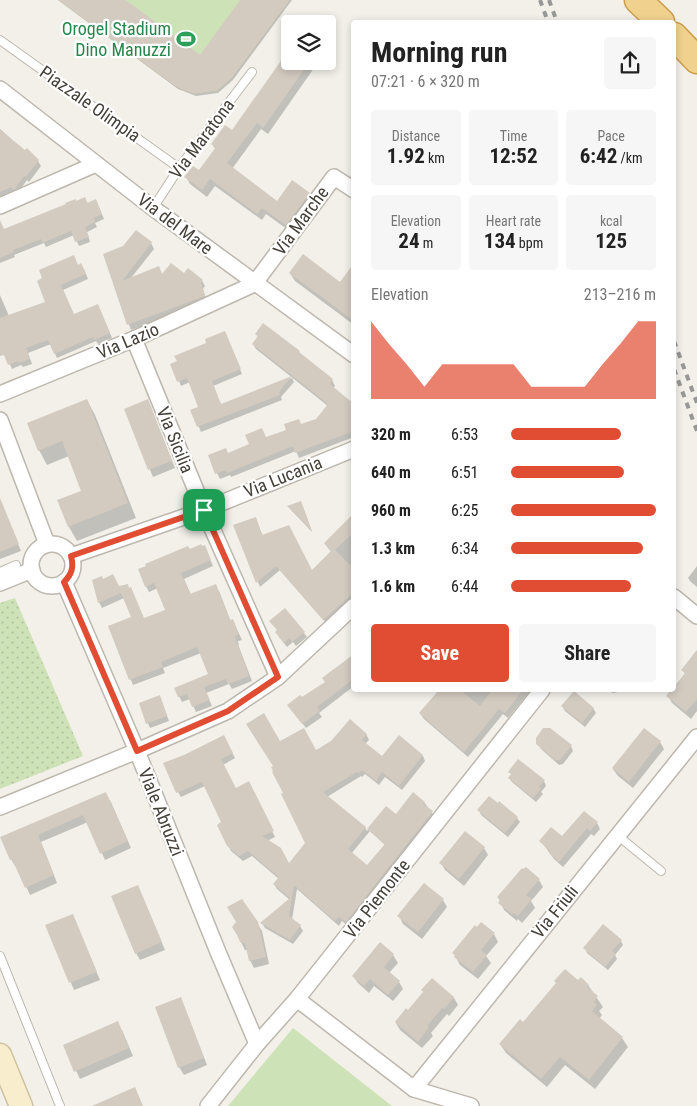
<!DOCTYPE html>
<meta charset="utf-8">
<style>
:root{--surface:#fff;--page:#f6f6f6;--text:#222;--muted:#767676;--accent:#e14d32}
body{margin:0;font-family:"Roboto Condensed",sans-serif;background:var(--page);color:var(--text);height:100vh;display:flex;flex-direction:column;font-size:19px;white-space:nowrap}
*{box-sizing:border-box;margin:0}
p{font-size:16px;color:var(--muted)}
.icon{flex:none;width:28px;height:28px;fill:none;stroke:currentColor;stroke-width:2;stroke-linecap:round;stroke-linejoin:round}
.map{position:relative;flex:1;overflow:hidden}
.side{position:absolute;left:351px;top:20px;width:325px;height:672px;display:flex;flex-direction:column;background:var(--surface);border-radius:5px;box-shadow:0 2px 8px #0003}
.side>*{flex:none}
.buttons{position:absolute;left:281px;top:15px;display:grid;gap:10px}
.buttons a{display:grid;place-items:center;width:55px;height:55px;border-radius:5px;background:var(--surface);box-shadow:0 2px 8px #0003;font-size:25px}
.pin{position:absolute;display:grid;place-items:center;width:42px;height:42px;color:#fff;margin:-21px;border-radius:10px;box-shadow:0 2px 8px #0006}
.round{display:grid;place-items:center;flex:none;width:52px;height:52px;border-radius:5px;background:var(--page)}
.head{display:flex;align-items:center;justify-content:space-between;height:85px;padding:0 20px}
h1{font-size:28px;font-weight:700;line-height:38px}
.stats{display:grid;grid-template-columns:repeat(3,1fr);gap:8px;height:85px;padding:5px 20px}
.stats div{display:grid;align-content:center;border-radius:5px;background:var(--page);text-align:center}
.stats b{font-size:21px;font-weight:700}
.stats small{font-size:14px;font-weight:400}
.stats p{font-size:14px}
.chart{height:140px;padding:10px 20px}
.chart p{display:flex;justify-content:space-between}
.chart svg{width:100%;height:90px;margin-top:5px;fill:var(--accent);opacity:.7}
.button{display:flex;gap:10px;margin-top:auto;padding:10px 20px}
.button a{flex:1;height:58px;border-radius:5px;background:var(--accent);color:#fff;font-size:20px;font-weight:700;line-height:58px;text-align:center}
.button a+a{background:var(--page);color:var(--text)}
ul{padding:0 20px;list-style:none;font-size:16px}
li{display:grid;grid-template-columns:80px 60px 1fr;align-items:center;height:38px}
li i{height:12px;border-radius:6px;background:var(--accent)}
.map>svg:first-child{display:block}
.green{fill:url(#green-dots)}
.pitch{fill:#cee2b7}
.shadow{fill:#0003;fill-rule:evenodd}
.building{fill:#d3cbc0}
.lines{fill:none;stroke-linecap:round;stroke-linejoin:round}
.service-casing{stroke:#bdb7ad;stroke-width:10}
.minor-casing{stroke:#bdb7ad;stroke-width:18}
.secondary-casing{stroke:#cdc19e;stroke-width:25}
.trunk-casing{stroke:#cb9d4a;stroke-width:29}
.service{stroke:#fff;stroke-width:8}
.minor{stroke:#fff;stroke-width:15}
.secondary{stroke:#f8eecd;stroke-width:22}
.trunk{stroke:#f0d28e;stroke-width:26}
.rail{stroke:#979797;stroke-width:4;stroke-dasharray:6 6;stroke-linecap:butt}
.route-casing{stroke:#fff;stroke-width:10}
.route{stroke:#e14d32;stroke-width:6}
.labels{text-anchor:middle;stroke-width:4.5;stroke-linejoin:round;paint-order:stroke}
.leisure-label{font-size:18px;fill:#27864d;stroke:#fff;text-anchor:end}
.street-label{font-size:18px;fill:#454038;stroke:#fff}
</style>
<div class="map">
<svg width="697" height="1106" viewBox="0 0 697 1106">
<defs>
<pattern id="green-dots" width="8" height="8" patternUnits="userSpaceOnUse" patternTransform="scale(1.25)"><rect width="8" height="8" fill="#cee2b7"/><path d="M2 2h.1M6 6h.1" fill="none" stroke="#b2c39e" stroke-width="1.8" stroke-linecap="round"/></pattern>
</defs>
<rect width="100%" height="100%" fill="#f2f0e9"/>
<polygon class="green" points="15,598 83,756 0,789 0,603"/>
<g class="pitch">
<polygon points="58,0 290,0 232,78 217,91 194,94 176,87"/>
<polygon points="293,1028 392,1106 228,1106"/>
</g>
<g class="shadow">
<polygon points="58,0 124,0 200,56 242,0 292,0 233,80 218,93 196,96 178,89"/>
<polygon points="290,50 290,61 310,61 314,68 268,134 261,129 232,169 277,203 309,194 313,201 291,232 266,214 262,220 215,186 207,197 190,184 186,177 199,172 216,150 212,144 233,131"/>
<polygon points="0,129 26,152 27,150 38,161 41,166 29,182 27,180 17,194 15,191 0,198"/>
<polygon points="85,198 88,204 98,205 104,219 95,223 97,227 87,232 90,242 79,246 74,235 46,247 44,243 14,255 15,257 0,263 0,235"/>
<polygon points="151,243 154,249 131,278 184,275 202,281 205,286 203,289 207,302 131,330 104,255"/>
<polygon points="78,266 84,269 88,279 63,290 74,315 100,310 112,338 98,344 96,341 57,358 51,344 28,353 32,364 23,367 21,365 12,369 0,342 0,295 9,316 47,302 39,281"/>
<polygon points="354,267 354,325 295,281 290,273 340,284"/>
<polygon points="256,334 299,352 301,356 332,380 335,386 333,388 350,402 354,397 354,437 299,458 296,451 231,477 230,475 220,479 217,473 266,438 316,420 328,406 256,349 253,344 258,337"/>
<polygon points="227,337 242,374 213,386 221,405 292,378 294,382 281,397 282,400 201,432 192,410 199,408 190,382 181,386 179,381"/>
<polygon points="87,400 95,415 136,518 77,541 69,527 83,491 69,456 47,465 39,450"/>
<polygon points="148,401 175,468 153,477 125,410"/>
<polygon points="289,507 303,507 312,532 292,511"/>
<polygon points="354,515 354,600 327,624 280,570 260,587 234,526 255,518 263,536 312,572 332,553 325,544"/>
<polygon points="8,520 21,551 0,559 0,523"/>
<polygon points="190,550 207,552 213,566 184,579 191,595 219,591 231,622 233,621 242,640 238,641 239,647 252,681 232,689 229,684 206,693 212,706 196,712 190,699 182,702 179,696 209,675 201,653 163,668 165,673 133,685 110,627 133,618 124,598 102,608 99,602 103,580 119,587 144,619 167,611 158,588 149,592 146,586"/>
<polygon points="697,566 697,587 691,582 688,578"/>
<polygon points="304,633 307,637 296,646 293,642 287,647 279,637"/>
<polygon points="354,651 354,686 319,713 322,717 306,728 292,710 301,698 326,683 354,655 352,653"/>
<polygon points="696,651 697,652 697,711 691,719 672,703 668,696 685,674 683,670"/>
<polygon points="440,690 531,690 508,718 503,714 468,757 424,719 420,713"/>
<polygon points="610,690 630,690 612,693"/>
<polygon points="162,702 169,721 150,728 140,704"/>
<polygon points="562,706 593,708 596,713 585,727 565,711"/>
<path d="M305,729L304,730L316,752L366,734L369,740L365,744L382,758L399,737L423,756L425,761L402,790L385,777L379,785L365,774L362,777L361,776L327,797L365,827L367,831L386,808L396,816L424,802L435,817L349,927L342,921L339,926L297,889L292,920L300,926L303,931L293,944L265,928L262,923L290,900L277,889L274,884L279,879L252,856L243,861L231,851L228,845L223,823L205,786L181,797L178,792L185,756L223,736L235,758L223,765L235,789L251,788L275,837L267,841L289,865L307,843L285,794L279,742ZM370,831L385,845L368,867L351,854Z"/>
<polygon points="660,742 664,749 633,788 618,776 613,769"/>
<polygon points="538,744 571,746 573,751 563,764 559,765 541,749"/>
<polygon points="509,778 544,781 546,786 541,792 543,794 536,802 512,782"/>
<polygon points="110,800 131,848 105,860 88,822 41,842 57,883 30,895 17,866 15,866 11,859 2,837"/>
<polygon points="499,803 517,818 520,822 508,837 481,815 479,810"/>
<polygon points="597,823 600,829 594,836 591,834 563,867 554,859 541,841 562,838"/>
<polygon points="484,848 488,855 464,886 445,870 441,863"/>
<polygon points="539,880 543,887 531,901 535,908 522,923 518,919 517,921 504,910 498,897"/>
<polygon points="137,886 165,950 140,960 136,953"/>
<polygon points="443,900 447,907 422,939 403,924 399,916"/>
<polygon points="72,915 100,980 74,990 47,925"/>
<polygon points="237,922 257,923 262,931 269,964 254,968 250,960 248,950 245,950 241,942"/>
<polygon points="481,923 494,934 498,942 486,956 491,963 478,979 460,965 454,954"/>
<polygon points="621,941 623,945 615,955 617,959 608,970 587,953 585,948"/>
<polygon points="380,944 393,955 398,963 389,973 399,982 403,989 393,1001 374,986 369,993 358,983 353,976"/>
<polygon points="432,980 454,998 458,1005 449,1016 447,1014 431,1033 433,1036 422,1048 400,1030 396,1023 408,1012 424,993"/>
<polygon points="588,985 603,1007 599,1011 602,1015 599,1019 622,1038 628,1047 595,1089 565,1065 547,1087 506,1053 500,1044 523,1023"/>
<polygon points="184,1006 207,1065 184,1075 179,1067"/>
<polygon points="122,1030 133,1056 80,1079 64,1045"/>
</g>
<g class="building">
<polygon points="58,0 126,0 200,55 240,0 290,0 232,78 217,91 194,94 176,87"/>
<polygon points="290,48 290,61 310,61 263,128 257,123 227,163 277,201 292,180 310,193 286,225 262,208 257,214 210,179 202,190 184,177 193,166 199,170 216,147 211,144 225,125 232,130"/>
<polygon points="0,130 25,150 27,148 39,160 26,177 24,176 14,190 11,187 0,192"/>
<polygon points="85,197 87,203 96,199 102,214 94,218 95,222 85,227 89,237 75,242 71,231 42,243 41,239 13,250 14,252 0,258 0,220 4,229 66,204 65,203 76,199 76,201"/>
<polygon points="136,230 152,242 122,281 159,266 162,274 171,263 184,273 188,268 203,280 201,283 205,296 127,325 103,254 123,246"/>
<polygon points="303,254 340,282 354,263 354,321 289,273"/>
<polygon points="74,255 78,265 81,263 86,274 61,285 74,314 98,304 110,333 94,340 93,337 54,354 48,340 26,348 30,359 19,363 18,361 8,365 4,355 0,356 0,318 45,302 37,281 42,278 39,270"/>
<polygon points="263,323 300,351 299,352 333,379 330,384 354,404 354,431 295,453 293,446 227,473 226,470 215,474 208,455 226,448 228,453 249,444 245,435 262,428 266,437 286,430 284,424 299,419 301,424 316,419 328,404 252,344 258,336 255,334"/>
<polygon points="225,331 241,369 212,381 221,404 292,376 279,392 280,395 197,427 190,410 198,407 187,378 177,382 170,364 177,361 174,356 206,343 205,339"/>
<polygon points="87,399 128,503 68,527 57,500 81,491 62,441 38,451 27,423"/>
<polygon points="148,399 172,461 148,470 124,409"/>
<polygon points="0,498 19,544 0,552"/>
<polygon points="301,501 312,531 287,506"/>
<polygon points="354,513 354,532 335,550 354,569 354,592 323,620 276,566 256,583 233,525 256,517 262,535 289,525 312,570 331,551 324,543"/>
<polygon points="201,544 202,546 205,545 211,560 181,573 190,594 216,584 230,620 233,619 239,634 235,636 236,640 249,676 228,684 226,679 204,687 210,700 192,707 187,694 178,697 174,688 208,674 197,647 161,662 163,667 129,680 108,626 131,617 121,593 98,603 92,580 102,576 103,579 113,574 119,586 128,584 129,588 131,587 144,618 165,610 154,583 145,587 138,569 146,566 145,564 188,546 190,549"/>
<polygon points="285,608 305,632 292,642 289,638 284,643 275,632 277,630 269,621"/>
<polygon points="697,650 697,699 686,712 666,696 671,690 674,690 674,687 685,673 681,670"/>
<polygon points="354,654 354,679 317,707 320,711 302,724 287,705 300,695 302,697 325,682 322,678"/>
<polygon points="439,690 460,690 480,706 492,690 523,690 505,713 499,709 464,752 419,713"/>
<polygon points="574,691 594,708 582,723 561,706"/>
<polygon points="160,695 167,716 146,724 139,703"/>
<polygon points="264,713 280,741 304,728 316,750 331,741 350,719 367,734 362,740 382,756 399,735 423,755 399,786 382,772 376,781 362,770 359,773 357,772 323,792 366,827 348,849 367,865 385,844 367,829 386,806 396,814 413,792 425,802 423,804 433,811 346,922 339,917 335,921 294,885 289,916 301,925 290,940 260,923 290,898 273,884 279,877 248,851 239,856 227,846 217,825 221,822 202,782 176,793 163,763 184,755 224,735 233,753 221,759 236,788 249,781 274,831 262,836 281,848 289,863 305,843 281,794 283,793 272,772 273,771 271,767 273,766 246,724"/>
<polygon points="543,728 550,728 572,745 560,760 555,760 536,744 536,738"/>
<polygon points="644,728 661,741 629,782 612,768"/>
<polygon points="518,759 545,780 539,787 541,789 533,798 508,778 511,774 508,772"/>
<polygon points="106,792 128,841 100,854 83,815 38,835 54,875 25,888 12,859 10,860 0,837"/>
<polygon points="489,796 498,803 499,801 518,817 505,833 477,810"/>
<polygon points="584,811 598,822 590,831 587,828 559,862 549,853 550,851 539,841 551,827 562,836"/>
<polygon points="465,831 485,847 459,879 439,863"/>
<polygon points="526,867 540,879 526,895 532,899 518,916 514,913 512,914 498,903 500,900 497,897 522,868 523,869"/>
<polygon points="424,883 444,899 418,932 397,916"/>
<polygon points="138,885 162,942 135,954 111,896"/>
<polygon points="242,899 258,922 266,957 249,961 245,943 240,942 237,935 232,927 236,922 227,907"/>
<polygon points="73,914 97,972 69,983 45,925"/>
<polygon points="481,922 495,933 481,950 487,955 473,972 454,957 455,955 452,953 475,925 477,927"/>
<polygon points="603,924 622,940 612,951 616,954 605,967 583,948"/>
<polygon points="380,942 394,954 384,967 400,981 388,995 370,979 364,986 352,976"/>
<polygon points="565,969 578,980 581,977 589,985 587,987 598,996 594,1002 597,1005 592,1011 623,1037 589,1080 560,1057 541,1079 499,1044 520,1019 523,1022 556,983 554,981"/>
<polygon points="432,978 454,997 444,1009 442,1008 427,1026 429,1027 418,1042 395,1022 406,1008 408,1010 423,992 421,990"/>
<polygon points="181,997 204,1058 178,1068 155,1007"/>
<polygon points="118,1021 129,1048 74,1072 63,1045"/>
<polygon points="135,1087 143,1106 92,1106"/>
</g>
<g class="lines">
<g class="service-casing">
<g id="service">
<polyline points="0,40 179,168"/>
<polyline points="153,208 179,168 252,72"/>
<polyline points="0,572 16,565"/>
<polyline points="617,835 661,871"/>
<polyline points="0,956 60,1106"/>
</g>
</g>
<g class="minor-casing">
<g id="minor">
<polyline points="0,89 153,208 354,355"/>
<polyline points="0,206 96,164"/>
<polyline points="134,339 204,510 278,677"/>
<polyline points="0,394 134,339 254,284 334,177 354,190"/>
<polyline points="0,420 47,544"/>
<circle cx="52" cy="565" r="21"/>
<polyline points="71,556 204,510 354,449"/>
<polyline points="64,582 137,751 218,952 257,1044"/>
<polyline points="0,583 32,570"/>
<polyline points="674,597 697,616"/>
<polyline points="0,807 137,751 228,711 278,677 354,606"/>
<polyline points="297,999 414,1089 471,1106"/>
<polyline points="414,1089 697,737"/>
<polyline points="208,1106 257,1044 297,999 542,690"/>
</g>
</g>
<g class="secondary-casing">
<polyline id="secondary" points="0,1055 21,1106"/>
</g>
<g class="trunk-casing">
<g id="trunk">
<polyline points="638,0 661,22"/>
<polyline points="674,36 697,60"/>
</g>
</g>
<use href="#service" class="service"/>
<use href="#minor" class="minor"/>
<use href="#secondary" class="secondary"/>
<use href="#trunk" class="trunk"/>
<g class="rail">
<polyline points="540,0 548,22"/>
<polyline points="549,0 557,22"/>
<polyline points="674,341 697,403"/>
<polyline points="674,369 697,431"/>
</g>
</g>
<g class="lines">
<g class="route-casing">
<path id="route" d="M204,510L278,677L228,711L137,751L64,582C72,574 74,567 71,556Z"/>
</g>
<use href="#route" class="route"/>
</g>
<defs>
<g id="stadium-bare" transform="scale(1.5)"><path d="M0-5a6.5 5 0 1 0 0 10a6.5 5 0 1 0 0-10ZM-3.5-1.8h7v3.6h-7Z" fill="#2e9e5b" stroke="#fff" stroke-width="2.5" paint-order="stroke"/></g>
</defs>
<g fill-rule="evenodd">
<use href="#stadium-bare" x="186" y="39"/>
</g>
<g class="labels">
<g class="leisure-label">
<text x="171" y="35">Orogel Stadium<tspan x="171" dy="21">Dino Manuzzi</tspan></text>
</g>
<g class="street-label">
<text transform="translate(90 104) rotate(35)" y="6">Piazzale Olimpia</text>
<text transform="translate(202 139) rotate(-53)" y="6">Via Maratona</text>
<text transform="translate(301 221) rotate(-54)" y="6">Via Marche</text>
<text transform="translate(175 224) rotate(37)" y="6">Via del Mare</text>
<text transform="translate(128 341) rotate(-23)" y="6">Via Lazio</text>
<text transform="translate(175 440) rotate(68)" y="6">Via Sicilia</text>
<text transform="translate(283 477) rotate(-22)" y="6">Via Lucania</text>
<text transform="translate(161 812) rotate(68)" y="6">Viale Abruzzi</text>
<text transform="translate(377 899) rotate(-52)" y="6">Via Piemonte</text>
<text transform="translate(555 912) rotate(-51)" y="6">Via Friuli</text>
</g>
</g>
</svg>
<div class="buttons">
<a><svg class="icon" aria-label="layers" viewBox="0 0 24 24"><path d="M12 4l9 5-9 5-9-5zM3 14l9 5 9-5"/></svg></a>
</div>
<div class="pin" style="left:204px;top:510px;background:#1e9e55"><svg class="icon" aria-label="arrive" viewBox="0 0 24 24"><path d="M6 21V4h12l-3 4 3 4H6"/></svg></div>
<section class="side">
<div class="head"><div><h1>Morning run</h1><p>07:21 · 6 × 320 m</p></div><a class="round"><svg class="icon" aria-label="share" viewBox="0 0 24 24"><path d="M12 15V3M7 8l5-5 5 5M5 13v7h14v-7"/></svg></a></div>
<div class="stats">
<div><p>Distance</p><b>1.92<small> km</small></b></div>
<div><p>Time</p><b>12:52</b></div>
<div><p>Pace</p><b>6:42<small> /km</small></b></div>
</div>
<div class="stats">
<div><p>Elevation</p><b>24<small> m</small></b></div>
<div><p>Heart rate</p><b>134<small> bpm</small></b></div>
<div><p>kcal</p><b>125</b></div>
</div>
<div class="chart"><p><span>Elevation</span>213–216 m</p>
<svg viewBox="0 0 160 44" preserveAspectRatio="none"><path d="M0 44V6L10 17L20 27L30 38L40 27L50 27L60 27L70 27L80 27L90 38L100 38L110 38L120 38L130 27L140 17L150 6L160 6V44z"/></svg>
</div>
<ul>
<li><b>320 m</b>6:53<i style="width:76%"></i></li>
<li><b>640 m</b>6:51<i style="width:78%"></i></li>
<li><b>960 m</b>6:25<i style="width:100%"></i></li>
<li><b>1.3 km</b>6:34<i style="width:91%"></i></li>
<li><b>1.6 km</b>6:44<i style="width:83%"></i></li>
</ul>
<div class="button"><a>Save</a><a>Share</a></div>
</section>
</div>
